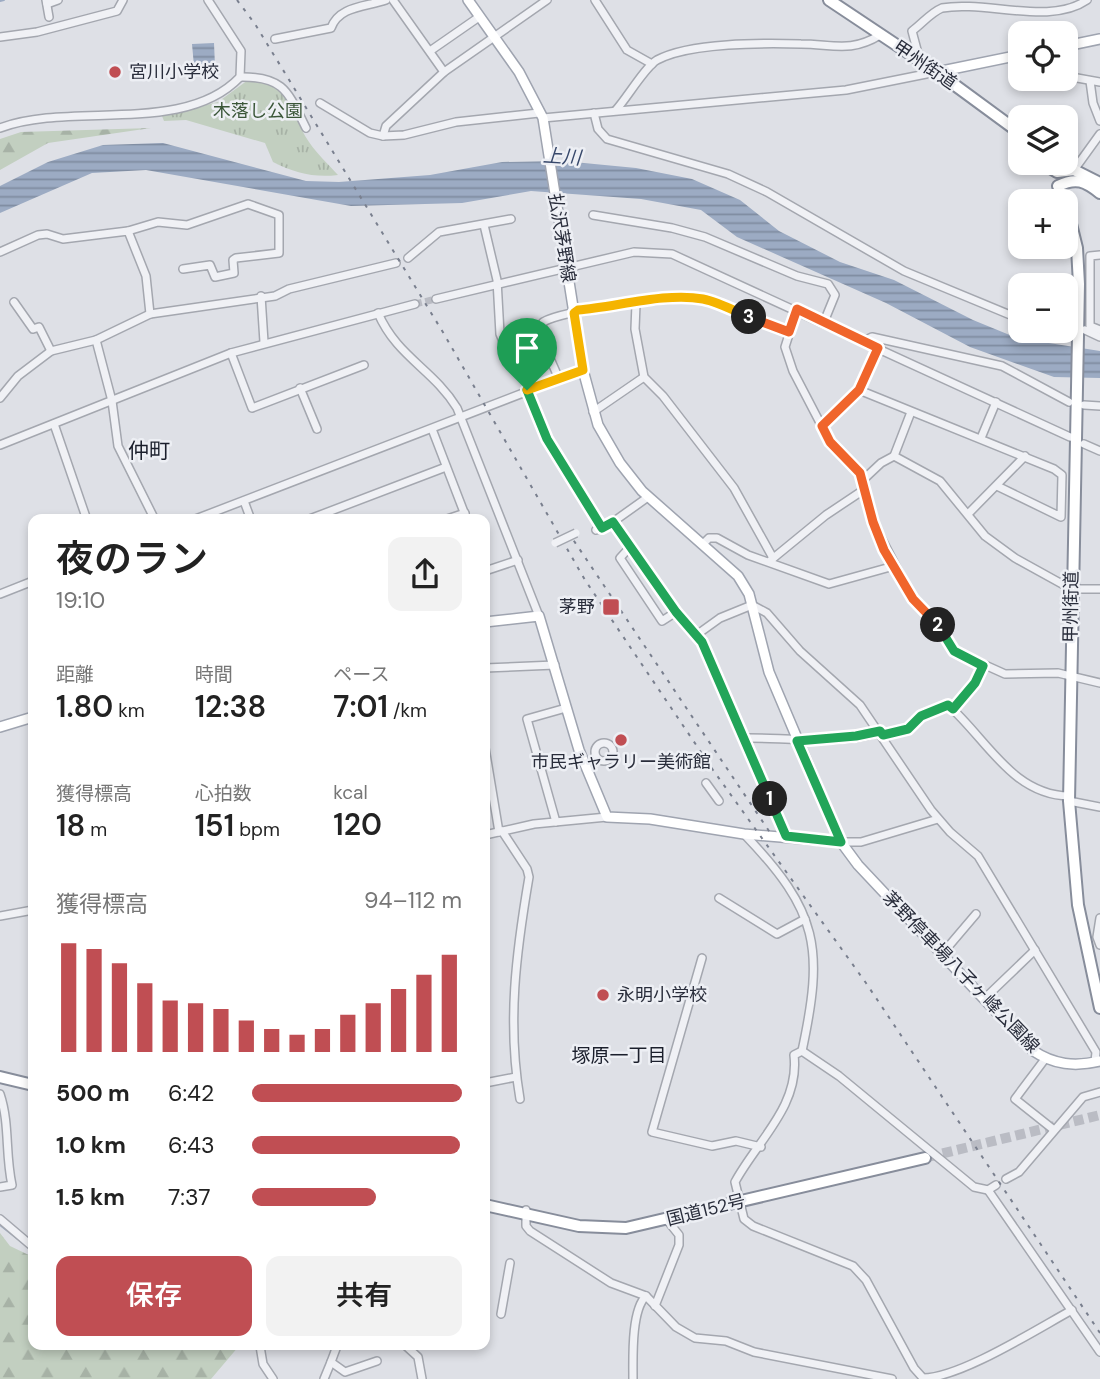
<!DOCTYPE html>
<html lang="ja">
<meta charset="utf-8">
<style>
:root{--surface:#fff;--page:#f2f2f2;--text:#222;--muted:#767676;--accent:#c04e53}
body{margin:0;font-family:"DM Sans","Noto Sans JP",sans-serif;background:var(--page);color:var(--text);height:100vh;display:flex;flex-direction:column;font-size:26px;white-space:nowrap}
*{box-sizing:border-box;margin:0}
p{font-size:23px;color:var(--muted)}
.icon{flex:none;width:38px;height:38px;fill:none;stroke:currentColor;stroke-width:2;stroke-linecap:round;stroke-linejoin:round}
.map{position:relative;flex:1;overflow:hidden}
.sheet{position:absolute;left:28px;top:514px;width:462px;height:836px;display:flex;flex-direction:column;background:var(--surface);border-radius:14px;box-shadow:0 4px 10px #0003}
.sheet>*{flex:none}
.fabs{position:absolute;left:1008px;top:21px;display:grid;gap:14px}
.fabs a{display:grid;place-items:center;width:70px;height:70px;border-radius:14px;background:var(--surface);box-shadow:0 4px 10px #0003;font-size:35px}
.pin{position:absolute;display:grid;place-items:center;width:60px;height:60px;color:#fff;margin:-72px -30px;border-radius:50% 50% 50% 0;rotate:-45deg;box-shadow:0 0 7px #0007}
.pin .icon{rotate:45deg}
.km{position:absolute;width:35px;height:35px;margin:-18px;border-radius:50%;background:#222;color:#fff;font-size:19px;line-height:35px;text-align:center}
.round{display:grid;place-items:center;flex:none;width:74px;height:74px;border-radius:14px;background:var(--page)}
.summary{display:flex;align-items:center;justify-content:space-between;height:119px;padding:0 28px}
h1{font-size:38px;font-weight:600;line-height:52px}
.metrics{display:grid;grid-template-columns:repeat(3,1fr);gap:10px;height:119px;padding:7px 28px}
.metrics div{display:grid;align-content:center}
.metrics b{font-size:30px;font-weight:600}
.metrics small{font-size:19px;font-weight:400}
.metrics p{font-size:19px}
.chart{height:196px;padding:14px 28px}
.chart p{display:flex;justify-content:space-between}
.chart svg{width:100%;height:126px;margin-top:7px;stroke:var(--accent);stroke-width:6}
.cta{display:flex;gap:14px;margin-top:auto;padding:14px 28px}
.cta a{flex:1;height:80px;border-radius:14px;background:var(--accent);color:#fff;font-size:28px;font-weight:600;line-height:80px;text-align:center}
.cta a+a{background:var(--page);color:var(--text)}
ul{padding:0 28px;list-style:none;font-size:23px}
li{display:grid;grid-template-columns:112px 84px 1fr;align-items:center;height:52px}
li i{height:18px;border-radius:9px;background:var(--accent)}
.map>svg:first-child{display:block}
.forest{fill:url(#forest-firs)}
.park{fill:url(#park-tufts)}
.water{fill:url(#water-rules)}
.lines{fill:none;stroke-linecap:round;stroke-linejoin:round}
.stream{stroke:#9cabc3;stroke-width:2}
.minor-tunnel{stroke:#babcc4;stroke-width:7;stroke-dasharray:7 3.5;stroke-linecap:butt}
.highway-tunnel{stroke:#babcc4;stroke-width:10;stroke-dasharray:10 5;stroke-linecap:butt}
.minor-casing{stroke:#a4a7af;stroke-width:10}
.major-casing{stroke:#9fa4b0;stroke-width:12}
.highway-casing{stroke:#878d9b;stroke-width:14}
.minor{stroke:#f0f1f5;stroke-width:7}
.major{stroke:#fff;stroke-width:9}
.highway{stroke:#fff;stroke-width:10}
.rail{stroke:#797f8e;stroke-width:2;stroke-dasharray:3.5 7;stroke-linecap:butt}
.minor-bridge-casing{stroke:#a4a7af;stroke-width:10;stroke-linecap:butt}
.minor-bridge{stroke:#f0f1f5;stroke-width:7}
.split-1-casing{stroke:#fff;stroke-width:14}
.split-2-casing{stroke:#fff;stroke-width:14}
.split-3-casing{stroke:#fff;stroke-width:14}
.split-4-casing{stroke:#fff;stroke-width:14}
.split-1{stroke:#22a559;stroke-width:9}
.split-2{stroke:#22a559;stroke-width:9}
.split-3{stroke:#f0652b;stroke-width:9}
.split-4{stroke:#f5b400;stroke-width:9}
.poi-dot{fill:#c04e53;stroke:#edeff4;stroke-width:2.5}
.labels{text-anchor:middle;stroke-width:5;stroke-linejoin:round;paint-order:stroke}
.street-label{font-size:18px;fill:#292d3b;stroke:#edeff4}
.poi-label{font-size:18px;fill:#292d3b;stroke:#edeff4;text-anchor:start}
.park-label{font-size:18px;fill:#3a5638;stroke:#edeff4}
.water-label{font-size:19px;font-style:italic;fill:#37486b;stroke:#edeff4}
.neighbourhood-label{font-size:19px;fill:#1b1f2c;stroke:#edeff4}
.quarter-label{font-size:21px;fill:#1b1f2c;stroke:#edeff4}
</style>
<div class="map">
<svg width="1100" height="1379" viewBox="0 0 1100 1379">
<defs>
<pattern id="forest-firs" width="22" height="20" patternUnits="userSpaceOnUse" patternTransform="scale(1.75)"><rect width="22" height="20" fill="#c2cfc0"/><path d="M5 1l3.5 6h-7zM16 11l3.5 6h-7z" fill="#a7b2a6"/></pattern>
<pattern id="park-tufts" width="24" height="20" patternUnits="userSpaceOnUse" patternTransform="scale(1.75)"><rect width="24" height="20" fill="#c2cfc0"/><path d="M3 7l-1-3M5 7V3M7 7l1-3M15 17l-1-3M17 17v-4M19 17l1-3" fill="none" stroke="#a7b2a6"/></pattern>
<pattern id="water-rules" width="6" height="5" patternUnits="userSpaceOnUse" patternTransform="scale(1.75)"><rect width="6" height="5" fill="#9cabc3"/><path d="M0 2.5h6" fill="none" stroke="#7f8ca0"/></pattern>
</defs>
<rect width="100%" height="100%" fill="#dee0e6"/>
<g class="forest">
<polygon points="151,128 48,143 0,170 0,139 21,132"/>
<polygon points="0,1233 10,1246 33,1257 33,1346 239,1346 211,1379 0,1379"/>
</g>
<path class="park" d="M248,80C294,82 288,111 309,142C317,154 329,165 338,175C314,178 295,173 273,162L265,143L186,120L164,121L162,116L218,102Z"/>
<g class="water">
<polygon points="214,43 215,66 194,66 192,44"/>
<polygon points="163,143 306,181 339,182 430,175 502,162 563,161 636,168 692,179 740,200 779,231 840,262 894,280 973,320 1017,338 1100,351 1100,378 1054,377 970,347 886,303 737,237 701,210 641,199 531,191 462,203 351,206 146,170 92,173 0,213 0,186 48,162 103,145"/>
</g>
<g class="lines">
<g class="stream">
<polyline points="0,1 4,0"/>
<polyline points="0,1225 33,1251"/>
</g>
<polyline class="minor-tunnel" points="415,304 436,299"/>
<polyline class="highway-tunnel" points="928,1157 1100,1115"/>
<g class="minor-casing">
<g id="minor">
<polyline points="46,0 49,17"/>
<polyline points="393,0 444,72"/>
<polyline points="595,0 627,50 652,64"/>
<polyline points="47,4 58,0"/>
<polyline points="0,37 37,32 117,11 123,0"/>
<path d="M275,39L331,28C339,6 365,7 386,0"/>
<polyline points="430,51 479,17"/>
<path d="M920,61L912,31C922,24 930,13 942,8C985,0 1050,26 1087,0"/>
<polyline points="1066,76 1100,82"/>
<path d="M240,77C284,76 288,92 306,128"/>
<polyline points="1090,81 1093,103 1100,121"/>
<polyline points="320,103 370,133 383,136 404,135 456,122 539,113"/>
<path d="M616,110C627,98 645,67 657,60C690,42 763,43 801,44C832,44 851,53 880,35"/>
<polyline points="594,113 598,129 607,139 728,174 767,192 904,271 1020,319"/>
<polyline points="543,118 846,90 936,72"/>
<path d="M0,128C71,101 184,136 240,77L241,51L208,0"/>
<polyline points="383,136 386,126 444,72 547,0"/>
<polyline points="1074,170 1100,134"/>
<polyline points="593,215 672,228 705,237 797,276 828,284 835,295 826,317"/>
<polyline points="484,225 497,280 500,334 510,358 539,386"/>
<polyline points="128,231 158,222 187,225 248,204 279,215 279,253 236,258 233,260 234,273 215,277 210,265 183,269"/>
<polyline points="0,252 38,235 47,234 63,239 128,231 146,276 150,314"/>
<polyline points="1100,255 1090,256 1090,326 1100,330"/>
<polyline points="408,258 439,232 511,219"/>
<polyline points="261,296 264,342"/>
<polyline points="436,299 634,252 672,254 1070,437"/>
<polyline points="14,302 33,329 39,327 51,351"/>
<polyline points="636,304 635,329 644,377 663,396 734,488 773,558"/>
<polyline points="797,309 785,347 793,371 830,442 860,473 873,522 913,599 939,626 954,651 1005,674 1058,673 1100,683"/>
<path d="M378,313C397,357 433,369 457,408L539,616"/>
<polyline points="1066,326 1071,327"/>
<polyline points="1085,330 1100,337"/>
<polyline points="96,340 112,401 118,446 155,520"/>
<polyline points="864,341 872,337 1002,366 1069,402"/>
<polyline points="231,353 252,408 364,365"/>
<path d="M559,379L541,338L543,322C564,310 677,295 703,299C727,304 765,322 789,332"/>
<polyline points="300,388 317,429"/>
<polyline points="527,390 547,439 602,528"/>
<polyline points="859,390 1054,469 1062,475 1061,517 997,486"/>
<polyline points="0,398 18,376 51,351 96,340 150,314 275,296 289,289 396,263"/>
<polyline points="1084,405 1100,406"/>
<polyline points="593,412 644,377"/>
<polyline points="54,424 87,520"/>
<polyline points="822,426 859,390 878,348"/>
<polyline points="432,429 467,520"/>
<polyline points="981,438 996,402"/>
<polyline points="1084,444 1100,451"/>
<polyline points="0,445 231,353 415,304"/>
<polyline points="894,456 911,412"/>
<polyline points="864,479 881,463 894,456 940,481 985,536 1015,558 1071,589 1100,589"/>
<polyline points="244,501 251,520"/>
<polyline points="968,514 1025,456"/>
<polyline points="193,520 583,370"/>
<polyline points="307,520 446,467"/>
<polyline points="444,520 465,513"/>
<polyline points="613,522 676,612 702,642 786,836"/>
<polyline points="596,530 613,522 648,497"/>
<polyline points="703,544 709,538 717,538 748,555 829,584 894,566"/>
<polyline points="630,547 620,558 662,621 676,612"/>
<polyline points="771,560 826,515 865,489"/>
<polyline points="485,571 518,560"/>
<polyline points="0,594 33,581"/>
<polyline points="695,636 720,618 752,605 767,613 800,651 860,705 931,810 950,832 978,856 1096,1052 1095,1062"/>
<polyline points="485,668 555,665"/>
<polyline points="953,709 975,683 983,665"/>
<path d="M883,735L908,729L921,716L948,705C986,738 1012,795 1069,796"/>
<path d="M744,738C778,737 851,746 879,731"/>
<circle cx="604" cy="752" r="9"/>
<polyline points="485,748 499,832"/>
<polyline points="706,783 719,801"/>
<polyline points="1069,801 1100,807"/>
<polyline points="556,822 527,719 566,708"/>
<path d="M502,831L527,869L529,877C516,953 507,1023 520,1099"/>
<path d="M744,834C819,912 824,948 802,1051"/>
<polyline points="485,835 534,824 607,817"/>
<polyline points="841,842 861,842 938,819"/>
<polyline points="719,898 777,934 805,919"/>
<polyline points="0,916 33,910"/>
<polyline points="1100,918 1097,937 1100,945"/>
<polyline points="942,954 976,914"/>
<polyline points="702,958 652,1132 712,1146 736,1141 761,1147"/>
<polyline points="984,999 1035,950"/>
<polyline points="1045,1059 1015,1099 1054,1130"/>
<polyline points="485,1083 516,1077"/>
<path d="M0,1094C10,1124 5,1154 12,1185L0,1187"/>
<polyline points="1006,1179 1019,1172 1083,1097 1100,1092"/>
<path d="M996,1185L988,1190L974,1187L839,1076L802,1051L794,1055C800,1106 757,1141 735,1182L744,1219L753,1226L853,1266L866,1280L914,1368L923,1378C960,1378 1037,1329 1072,1310"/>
<polyline points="988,1190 1100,1352"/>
<polyline points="526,1210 526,1226 530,1231 611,1283 646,1296 676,1327 695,1338 726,1341 754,1352 892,1379"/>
<polyline points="0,1219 33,1247"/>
<polyline points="655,1306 679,1245 679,1235 667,1220"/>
<polyline points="501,1314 510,1263"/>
<polyline points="260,1346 263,1364 273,1379"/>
<polyline points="337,1346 331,1362 345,1372 377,1361"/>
<polyline points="406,1346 418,1357 422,1379"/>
<polyline points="324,1379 331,1362"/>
<path d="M633,1379C633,1359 631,1310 646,1296"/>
</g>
</g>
<g class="major-casing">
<g id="major">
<path d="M468,0L519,72L543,118L583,370L598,425L620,463L642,491L738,576L749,594L769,672L841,842L858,865L1032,1050C1054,1065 1075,1067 1100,1061"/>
<polyline points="1066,46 1100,39"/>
<polyline points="937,72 1020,55"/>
<polyline points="485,622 539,616 579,750 607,817 650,819 744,834 841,842"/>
<polyline points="0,727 33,717"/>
</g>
</g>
<g class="highway-casing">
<g id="highway">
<polyline points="829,0 937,72 1020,133"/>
<polyline points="1047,166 1057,172 1074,170 1100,183"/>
<path d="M1058,186C1076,177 1085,181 1100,193"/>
<polyline points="1066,204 1077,248 1079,284 1069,801 1078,905 1100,1008"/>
<polyline points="0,1077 33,1085"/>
<polyline points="485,1205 579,1226 626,1228 925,1158"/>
</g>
</g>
<use href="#minor" class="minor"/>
<use href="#major" class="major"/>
<use href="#highway" class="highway"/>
<g class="rail">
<polyline points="237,0 255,24 444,334 585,580 713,770 866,983 1100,1333"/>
<polyline points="568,532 771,834"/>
</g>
<g class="minor-bridge-casing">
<polyline id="minor-bridge" points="555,543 576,533"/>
</g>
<use href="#minor-bridge" class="minor-bridge"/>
</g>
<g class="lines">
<g class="split-1-casing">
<polyline id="split-1" points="527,390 547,439 602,528 613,522 676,612 702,642 770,799"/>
</g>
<g class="split-2-casing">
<polyline id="split-2" points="770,799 786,836 841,842 797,741 856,736 880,731 883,735 908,729 921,716 948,705 953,709 975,683 983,666 954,651 938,625"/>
</g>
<g class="split-3-casing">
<polyline id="split-3" points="749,317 789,332 797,309 878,348 859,390 822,426 830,442 860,473 873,522 884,550 913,599 938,625"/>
</g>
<g class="split-4-casing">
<path id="split-4" d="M527,390L583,370L574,313L578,310C616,307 666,292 703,299C718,302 735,311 749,317"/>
</g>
<use href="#split-1" class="split-1"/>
<use href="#split-2" class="split-2"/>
<use href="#split-3" class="split-3"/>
<use href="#split-4" class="split-4"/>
</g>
<g class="poi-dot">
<circle cx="115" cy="72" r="7"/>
<rect x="602" y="598" width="18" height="18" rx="3.5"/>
<circle cx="621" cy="740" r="7"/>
<circle cx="603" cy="995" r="7"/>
</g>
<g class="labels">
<g class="street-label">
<text transform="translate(925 65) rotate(34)" y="6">甲州街道</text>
<text transform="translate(562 238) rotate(81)" y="6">払沢茅野線</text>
<text transform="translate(1071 607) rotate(-89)" y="6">甲州街道</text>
<text transform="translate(961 972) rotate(46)" y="6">茅野停車場八子ヶ峰公園線</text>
<text transform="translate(706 1210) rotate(-14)" y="6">国道152号</text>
</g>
<g class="poi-label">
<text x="129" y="78">宮川小学校</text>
<text x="595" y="613" text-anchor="end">茅野</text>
<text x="621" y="768" text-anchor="middle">市民ギャラリー美術館</text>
<text x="617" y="1001">永明小学校</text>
</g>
<g class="park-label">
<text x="258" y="117">木落し公園</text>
</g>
<g class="water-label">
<text transform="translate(562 156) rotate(4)" y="7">上川</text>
</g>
<g class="neighbourhood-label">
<text x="619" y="1062">塚原一丁目</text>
</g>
<g class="quarter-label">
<text x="149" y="458">仲町</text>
</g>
</g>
</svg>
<div class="fabs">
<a><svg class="icon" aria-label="locate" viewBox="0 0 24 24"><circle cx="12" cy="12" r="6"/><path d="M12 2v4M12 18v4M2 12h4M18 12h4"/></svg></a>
<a><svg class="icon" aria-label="layers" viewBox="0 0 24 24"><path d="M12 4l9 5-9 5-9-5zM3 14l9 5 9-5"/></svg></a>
<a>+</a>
<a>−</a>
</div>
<div class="pin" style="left:527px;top:390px;background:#1e9e55"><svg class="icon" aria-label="arrive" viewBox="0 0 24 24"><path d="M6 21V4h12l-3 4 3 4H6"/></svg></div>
<b class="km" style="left:770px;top:799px">1</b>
<b class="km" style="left:938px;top:625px">2</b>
<b class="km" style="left:749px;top:317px">3</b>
<section class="sheet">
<div class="summary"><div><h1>夜のラン</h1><p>19:10</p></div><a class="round"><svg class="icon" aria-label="share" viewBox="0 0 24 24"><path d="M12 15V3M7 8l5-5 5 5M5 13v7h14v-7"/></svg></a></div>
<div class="metrics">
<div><p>距離</p><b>1.80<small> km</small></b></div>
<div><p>時間</p><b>12:38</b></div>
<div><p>ペース</p><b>7:01<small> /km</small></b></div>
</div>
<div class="metrics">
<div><p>獲得標高</p><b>18<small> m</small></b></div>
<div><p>心拍数</p><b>151<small> bpm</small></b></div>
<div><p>kcal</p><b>120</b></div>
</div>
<div class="chart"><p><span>獲得標高</span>94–112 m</p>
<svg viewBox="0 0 160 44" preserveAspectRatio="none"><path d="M5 44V6M15 44V8M25 44V13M35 44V20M45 44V26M55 44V27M65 44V29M75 44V33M85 44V36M95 44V38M105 44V36M115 44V31M125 44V27M135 44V22M145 44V17M155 44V10"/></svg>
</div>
<ul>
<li><b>500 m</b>6:42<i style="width:100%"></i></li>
<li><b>1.0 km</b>6:43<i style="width:99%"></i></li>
<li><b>1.5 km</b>7:37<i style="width:59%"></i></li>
</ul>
<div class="cta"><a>保存</a><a>共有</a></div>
</section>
</div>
